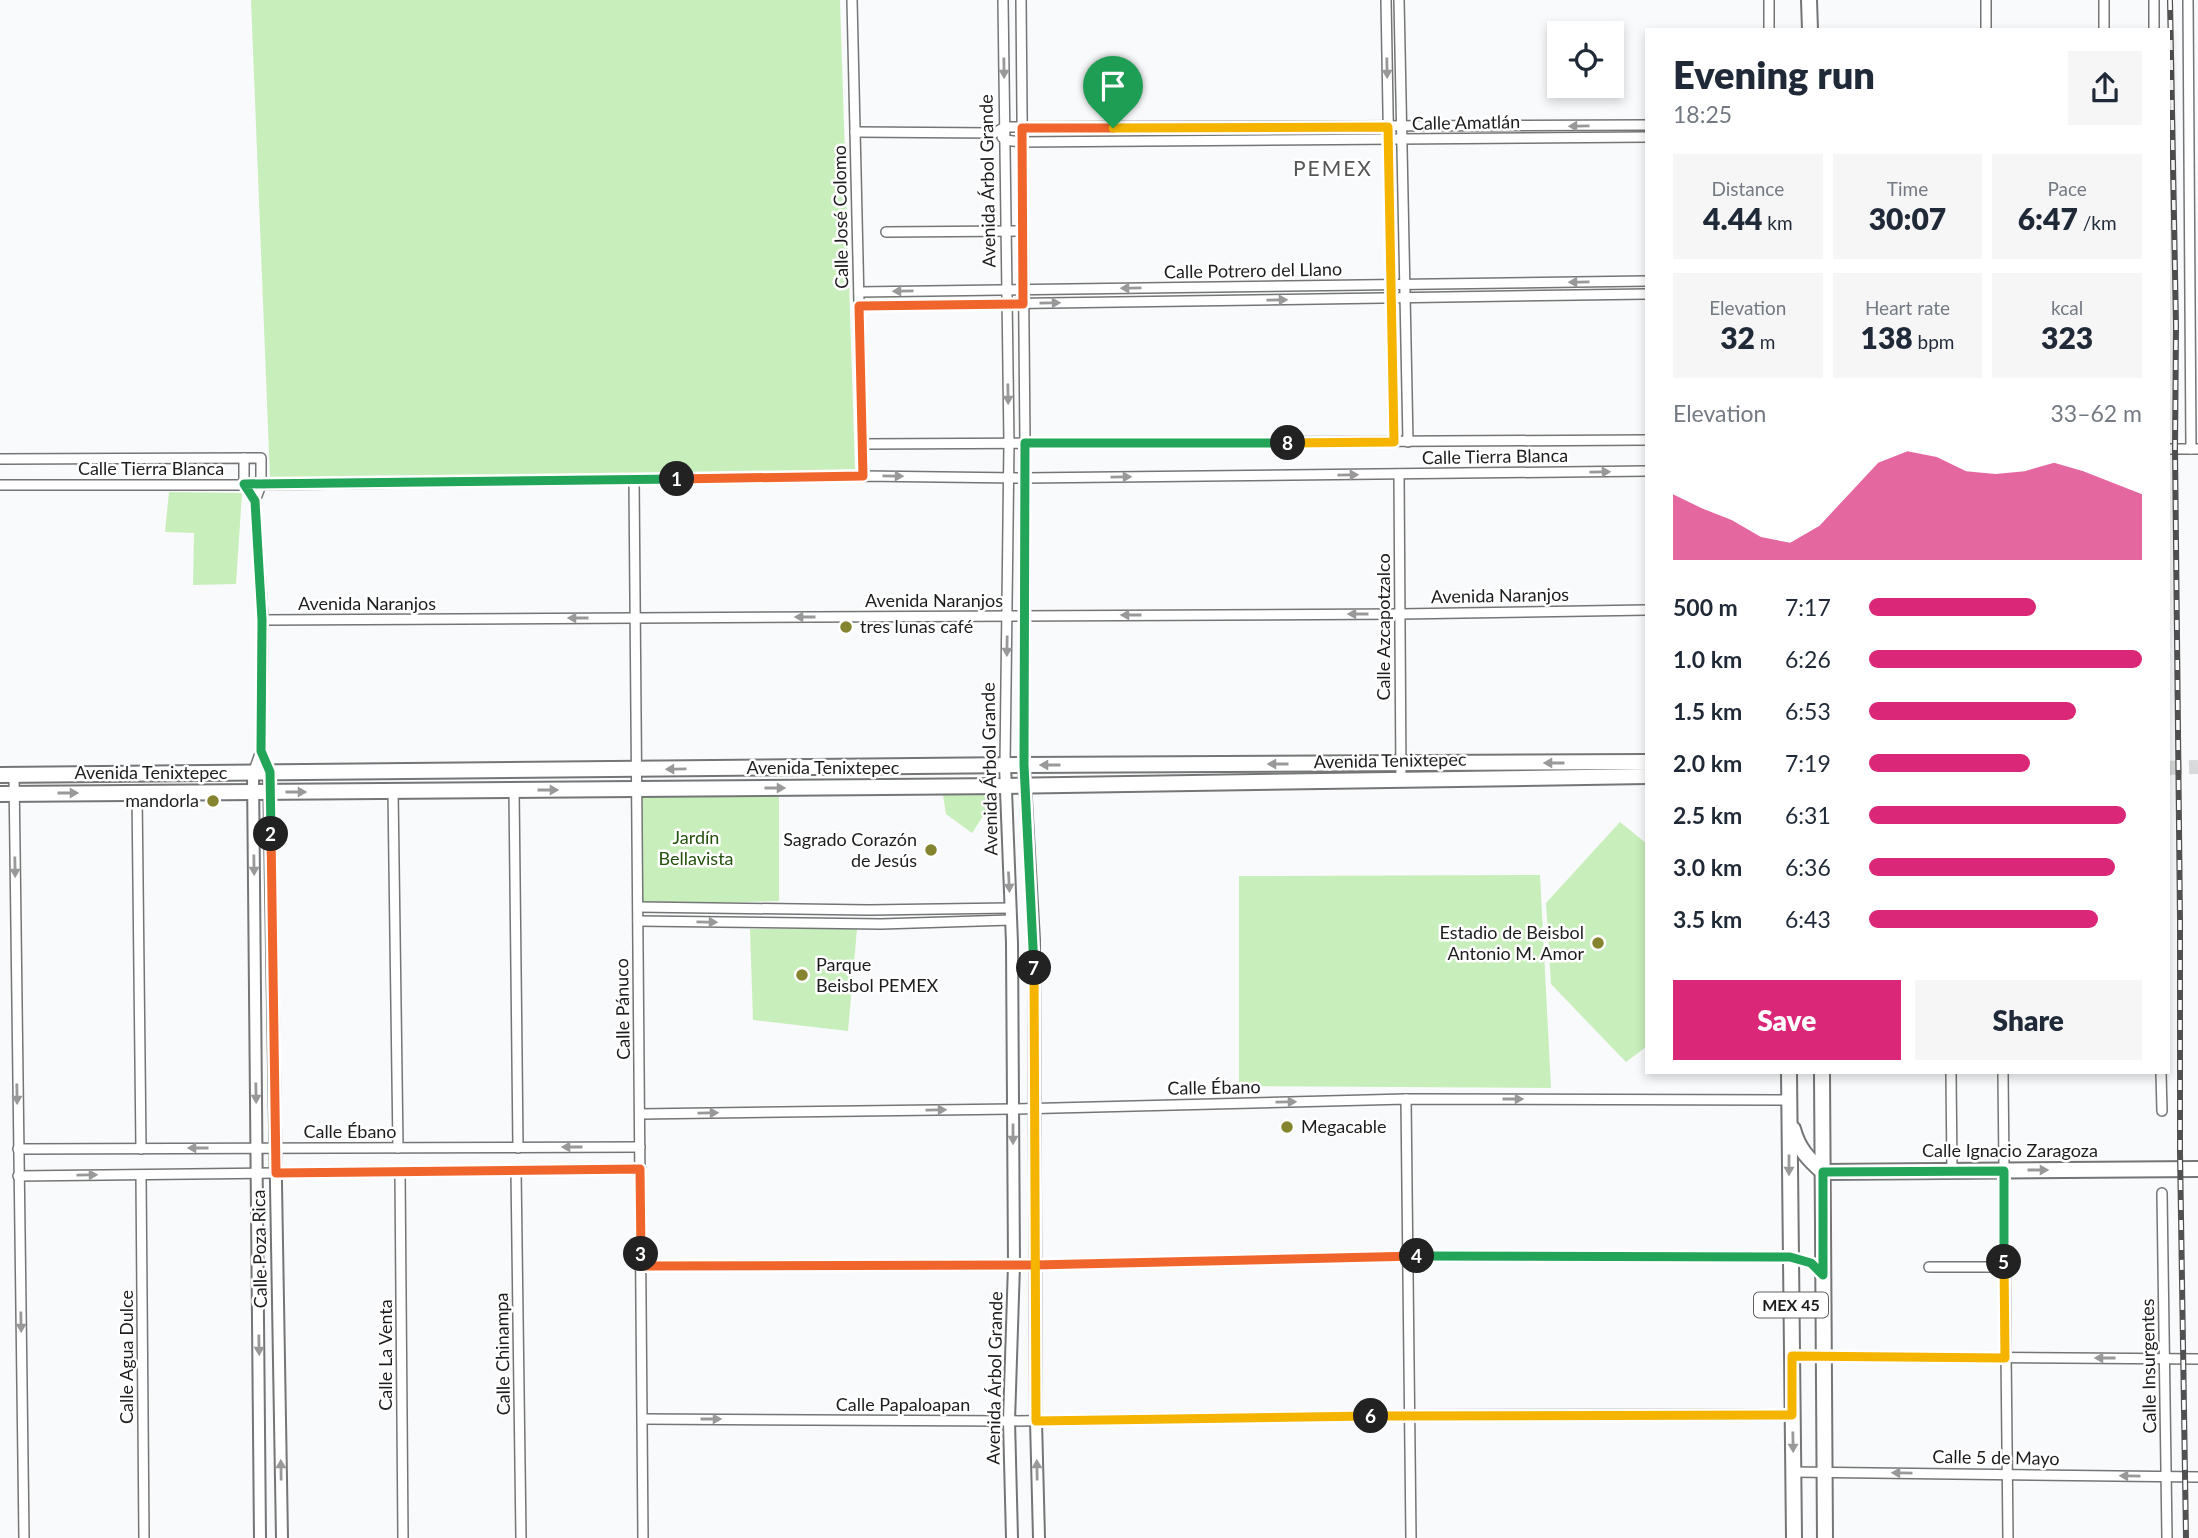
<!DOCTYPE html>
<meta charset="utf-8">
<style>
:root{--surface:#fff;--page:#f6f6f7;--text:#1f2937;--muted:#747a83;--accent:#db2777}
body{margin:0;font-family:Lato,sans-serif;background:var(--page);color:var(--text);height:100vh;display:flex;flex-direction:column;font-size:26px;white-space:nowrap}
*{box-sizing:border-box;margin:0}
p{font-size:23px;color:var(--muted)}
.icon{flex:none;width:38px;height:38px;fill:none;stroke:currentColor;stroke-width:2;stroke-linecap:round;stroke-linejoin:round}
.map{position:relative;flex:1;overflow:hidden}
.details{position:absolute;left:1645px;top:28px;width:525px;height:1046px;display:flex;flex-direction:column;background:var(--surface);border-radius:0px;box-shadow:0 4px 10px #0003}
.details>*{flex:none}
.fabs{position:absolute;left:1547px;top:21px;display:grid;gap:14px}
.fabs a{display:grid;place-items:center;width:77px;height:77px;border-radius:0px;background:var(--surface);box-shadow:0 4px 10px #0003;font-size:35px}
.pin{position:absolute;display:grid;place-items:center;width:60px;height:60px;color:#fff;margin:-72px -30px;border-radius:50% 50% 50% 0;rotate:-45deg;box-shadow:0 0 7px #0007}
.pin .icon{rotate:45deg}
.km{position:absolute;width:35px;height:35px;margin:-18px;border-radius:50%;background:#222;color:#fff;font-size:19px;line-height:35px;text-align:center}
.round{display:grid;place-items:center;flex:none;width:74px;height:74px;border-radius:0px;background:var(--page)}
.summary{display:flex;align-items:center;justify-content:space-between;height:119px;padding:0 28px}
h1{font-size:38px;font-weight:800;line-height:52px}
.metrics{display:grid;grid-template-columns:repeat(3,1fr);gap:10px;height:119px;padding:7px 28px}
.metrics div{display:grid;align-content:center;border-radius:0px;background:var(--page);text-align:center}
.metrics b{font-size:30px;font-weight:800}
.metrics small{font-size:19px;font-weight:400}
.metrics p{font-size:19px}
.chart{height:196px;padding:14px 28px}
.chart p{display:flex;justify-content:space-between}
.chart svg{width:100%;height:126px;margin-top:7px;fill:var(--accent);opacity:.7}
.action{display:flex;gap:14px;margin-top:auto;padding:14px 28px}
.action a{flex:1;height:80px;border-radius:0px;background:var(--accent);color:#fff;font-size:28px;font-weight:800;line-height:80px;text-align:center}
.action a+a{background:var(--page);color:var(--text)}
ul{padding:0 28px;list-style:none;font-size:23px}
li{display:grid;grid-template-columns:112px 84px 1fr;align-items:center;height:52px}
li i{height:18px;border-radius:9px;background:var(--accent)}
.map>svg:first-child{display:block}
.green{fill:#c8eebb}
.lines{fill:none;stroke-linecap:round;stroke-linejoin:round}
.primary-tunnel{stroke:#d8d9da;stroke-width:14;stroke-dasharray:14 7;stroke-linecap:butt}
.minor-casing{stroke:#747576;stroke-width:12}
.tertiary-casing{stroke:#747576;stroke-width:14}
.primary-casing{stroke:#747576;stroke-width:18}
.minor{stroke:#fff;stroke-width:9}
.tertiary{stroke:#fff;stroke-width:10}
.primary{stroke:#fff;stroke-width:14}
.rail-casing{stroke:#515152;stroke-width:6}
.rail{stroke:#fff;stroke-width:3.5;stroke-dasharray:10;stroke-linecap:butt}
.oneway{fill:#99999a}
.split-1-casing{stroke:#fff;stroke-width:14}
.split-2-casing{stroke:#fff;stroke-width:14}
.split-3-casing{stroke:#fff;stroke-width:14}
.split-4-casing{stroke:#fff;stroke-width:14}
.split-5-casing{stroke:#fff;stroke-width:14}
.split-6-casing{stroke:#fff;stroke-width:14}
.split-7-casing{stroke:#fff;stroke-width:14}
.split-8-casing{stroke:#fff;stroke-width:14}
.split-9-casing{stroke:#fff;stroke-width:14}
.split-1{stroke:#f0652b;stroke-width:9}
.split-2{stroke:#22a559;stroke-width:9}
.split-3{stroke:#f0652b;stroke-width:9}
.split-4{stroke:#f0652b;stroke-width:9}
.split-5{stroke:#22a559;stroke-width:9}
.split-6{stroke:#f5b400;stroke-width:9}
.split-7{stroke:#f5b400;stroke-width:9}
.split-8{stroke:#22a559;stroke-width:9}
.split-9{stroke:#f5b400;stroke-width:9}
.poi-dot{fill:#85852f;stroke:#fff;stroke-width:2.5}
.labels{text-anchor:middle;stroke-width:5;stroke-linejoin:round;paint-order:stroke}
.shield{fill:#fff;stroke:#616162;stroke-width:2}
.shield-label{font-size:16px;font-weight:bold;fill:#1d1d1e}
.street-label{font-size:18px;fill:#1d1d1e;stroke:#fff}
.poi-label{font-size:18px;fill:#1d1d1e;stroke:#fff;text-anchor:start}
.park-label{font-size:18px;fill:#23510c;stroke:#fff}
.quarter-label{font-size:21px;letter-spacing:2px;fill:#555656;stroke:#fff}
</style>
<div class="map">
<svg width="2198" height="1538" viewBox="0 0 2198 1538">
<rect width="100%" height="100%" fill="#f9fafb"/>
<g class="green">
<polygon points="251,0 840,0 855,470 270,478"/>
<polygon points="169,492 242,493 236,584 193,585 194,533 165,532"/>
<polygon points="998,793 972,833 946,814 943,795"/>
<polygon points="641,794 779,795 779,901 641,905"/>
<polygon points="1620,822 1647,844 1647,1046 1626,1062 1551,984 1546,903"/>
<polygon points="1540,875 1551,1088 1239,1086 1239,876"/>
<polygon points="750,929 857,929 848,1031 753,1020"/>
</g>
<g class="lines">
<polyline class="primary-tunnel" points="2168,768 2198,767"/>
<g class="minor-casing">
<g id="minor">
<polyline points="852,0 863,476"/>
<polyline points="1003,0 1009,443 1005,765"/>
<polyline points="1021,0 1025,443 1024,765"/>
<polyline points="1386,0 1394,442"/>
<polyline points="1399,0 1408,442"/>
<polyline points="1769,0 1769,30"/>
<polyline points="1986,0 1986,30"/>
<polyline points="2104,0 2104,30"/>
<polyline points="2154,0 2154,30"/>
<polyline points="2188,0 2191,449"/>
<polyline points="855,132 994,133 1005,127 1647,125"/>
<polyline points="1002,137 1005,140 1021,142 1647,137"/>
<polyline points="886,232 1023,231"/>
<polyline points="859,292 1647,281"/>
<polyline points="859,306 1647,294"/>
<polyline points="862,444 1647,440"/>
<polyline points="2168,449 2198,449"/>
<polyline points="244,458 244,484 255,501"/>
<polyline points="0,459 261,458 261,485 255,501 263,620 261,751 253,773"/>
<polyline points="1399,474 1401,780"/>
<polyline points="634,479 643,1538"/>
<polyline points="0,485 261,485 863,476 1025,478 1647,471"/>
<polyline points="263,620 1400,614 1647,610"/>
<polyline points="14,774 24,1538"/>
<polyline points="514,790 518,1148"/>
<polyline points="393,791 398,1148"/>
<polyline points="137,793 141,1149"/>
<polyline points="638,907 869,910 1010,908"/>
<polyline points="638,921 881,924 1011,920"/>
<polyline points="1951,1073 1952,1171"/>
<polyline points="2003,1073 2008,1538"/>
<polyline points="2161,1073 2162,1111"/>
<polyline points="1406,1099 1411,1538"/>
<polyline points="640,1114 1013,1109 1406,1099 1789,1100"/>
<polyline points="18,1149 640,1147"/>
<polyline points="516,1171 521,1538"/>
<polyline points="400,1172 403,1538"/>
<polyline points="141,1175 144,1538"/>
<polyline points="18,1176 641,1169"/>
<polyline points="2162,1193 2167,1538"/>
<polyline points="641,1266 1035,1265 1408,1256 1790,1257 1811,1263 1823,1275"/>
<polyline points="1929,1267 2004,1267"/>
<polyline points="1792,1356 2198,1359"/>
<polyline points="643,1419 1009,1421 1409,1415 1792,1414"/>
<polyline points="1793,1472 2198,1477"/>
</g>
</g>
<g class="tertiary-casing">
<g id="tertiary">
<polyline points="1005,765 1012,943 1014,1265 1009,1421 1012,1538"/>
<polyline points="1024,765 1034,940 1036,1421 1039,1538"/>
<polyline points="269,772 282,1538"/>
<polyline points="253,773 260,1538"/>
</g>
</g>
<g class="primary-casing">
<g id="primary">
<polyline points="1809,0 1810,30"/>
<polyline points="0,775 1024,765 1647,762"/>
<polyline points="0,794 1005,786 1647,776"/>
<polyline points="1789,1073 1794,1538"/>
<polyline points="1822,1073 1825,1538"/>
<path d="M1793,1129C1798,1148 1808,1159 1823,1172L2198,1169"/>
</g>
</g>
<use href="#minor" class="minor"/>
<use href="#tertiary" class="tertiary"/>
<use href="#primary" class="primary"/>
<g class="rail-casing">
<polyline id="rail" points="2170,0 2176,326 2175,449 2180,920 2180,1152 2186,1538"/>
</g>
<use href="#rail" class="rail"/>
</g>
<defs><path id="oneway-solid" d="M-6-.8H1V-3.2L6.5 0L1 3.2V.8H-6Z" transform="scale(1.75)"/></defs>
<g class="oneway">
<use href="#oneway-solid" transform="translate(1004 68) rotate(89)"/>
<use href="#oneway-solid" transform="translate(1387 68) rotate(89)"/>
<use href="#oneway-solid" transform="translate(1579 126) rotate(179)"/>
<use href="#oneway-solid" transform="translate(1579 282) rotate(179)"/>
<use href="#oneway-solid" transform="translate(1131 288) rotate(179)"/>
<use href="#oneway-solid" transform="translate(903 291) rotate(179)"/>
<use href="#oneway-solid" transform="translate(1277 300) rotate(-1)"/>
<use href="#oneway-solid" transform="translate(1050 303) rotate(-1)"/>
<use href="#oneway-solid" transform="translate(1008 394) rotate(89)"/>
<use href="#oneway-solid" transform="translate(1600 472) rotate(-1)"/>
<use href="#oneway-solid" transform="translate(1348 475) rotate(-1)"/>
<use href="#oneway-solid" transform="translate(893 476) rotate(1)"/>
<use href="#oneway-solid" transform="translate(1121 477) rotate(-1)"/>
<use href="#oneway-solid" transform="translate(1358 614) rotate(180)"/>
<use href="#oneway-solid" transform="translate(1131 615) rotate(180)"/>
<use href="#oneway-solid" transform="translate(805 617) rotate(180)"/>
<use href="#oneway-solid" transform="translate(578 618) rotate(180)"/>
<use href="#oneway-solid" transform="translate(1007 646) rotate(91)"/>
<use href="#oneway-solid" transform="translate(1554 763) rotate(180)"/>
<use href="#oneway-solid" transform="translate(1278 764) rotate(180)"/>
<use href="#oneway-solid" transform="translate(1050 765) rotate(180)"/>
<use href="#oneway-solid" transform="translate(676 769) rotate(179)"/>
<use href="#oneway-solid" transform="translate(775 788)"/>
<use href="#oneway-solid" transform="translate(548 790)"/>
<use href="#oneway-solid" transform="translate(296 792)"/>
<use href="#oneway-solid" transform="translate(68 793)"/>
<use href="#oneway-solid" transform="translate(254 865) rotate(89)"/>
<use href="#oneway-solid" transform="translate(15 867) rotate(89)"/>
<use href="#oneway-solid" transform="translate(1009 882) rotate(87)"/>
<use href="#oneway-solid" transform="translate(707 922) rotate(1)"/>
<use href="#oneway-solid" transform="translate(256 1093) rotate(89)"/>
<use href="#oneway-solid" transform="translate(17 1094) rotate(89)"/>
<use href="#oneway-solid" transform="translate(1513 1099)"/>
<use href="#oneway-solid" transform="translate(1286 1102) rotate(-1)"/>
<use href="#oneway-solid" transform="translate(936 1110) rotate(-1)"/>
<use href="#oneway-solid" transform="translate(708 1113) rotate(-1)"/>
<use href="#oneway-solid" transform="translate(1013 1134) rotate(90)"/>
<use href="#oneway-solid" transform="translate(572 1147) rotate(180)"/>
<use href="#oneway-solid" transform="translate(198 1148) rotate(180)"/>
<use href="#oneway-solid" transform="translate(1789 1165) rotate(90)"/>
<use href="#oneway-solid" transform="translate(2038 1170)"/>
<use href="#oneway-solid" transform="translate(87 1175) rotate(-1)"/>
<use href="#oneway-solid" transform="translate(21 1322) rotate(89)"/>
<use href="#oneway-solid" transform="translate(259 1345) rotate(89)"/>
<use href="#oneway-solid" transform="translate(2105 1358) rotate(-180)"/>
<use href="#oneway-solid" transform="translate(711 1419)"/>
<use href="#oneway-solid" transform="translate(1793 1442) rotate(89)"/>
<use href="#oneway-solid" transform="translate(281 1470) rotate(-91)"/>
<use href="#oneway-solid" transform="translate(1037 1470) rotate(-91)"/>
<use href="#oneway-solid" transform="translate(1902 1473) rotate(-179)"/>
<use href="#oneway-solid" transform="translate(2130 1476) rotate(-179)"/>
</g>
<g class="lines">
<g class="split-1-casing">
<polyline id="split-1" points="677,479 863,476 859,306 1023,304 1022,128 1113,128"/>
</g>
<g class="split-2-casing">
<polyline id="split-2" points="271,834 270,772 261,751 262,620 255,501 244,484 677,479"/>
</g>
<g class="split-3-casing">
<polyline id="split-3" points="271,834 276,1173 640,1169 641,1254"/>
</g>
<g class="split-4-casing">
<polyline id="split-4" points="641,1254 641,1266 1035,1265 1417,1256"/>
</g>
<g class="split-5-casing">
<polyline id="split-5" points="1417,1256 1790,1257 1811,1263 1823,1275 1823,1172 2004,1171 2004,1262"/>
</g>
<g class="split-6-casing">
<polyline id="split-6" points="1371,1416 1792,1415 1792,1356 2005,1358 2004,1262"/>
</g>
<g class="split-7-casing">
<polyline id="split-7" points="1034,968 1036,1421 1371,1416"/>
</g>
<g class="split-8-casing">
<polyline id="split-8" points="1034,968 1024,765 1025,443 1288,443"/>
</g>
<g class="split-9-casing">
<polyline id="split-9" points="1113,128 1388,127 1394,442 1288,443"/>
</g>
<use href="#split-1" class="split-1"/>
<use href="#split-2" class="split-2"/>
<use href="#split-3" class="split-3"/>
<use href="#split-4" class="split-4"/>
<use href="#split-5" class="split-5"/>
<use href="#split-6" class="split-6"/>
<use href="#split-7" class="split-7"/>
<use href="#split-8" class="split-8"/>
<use href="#split-9" class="split-9"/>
</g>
<g class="poi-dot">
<circle cx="846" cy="627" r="7"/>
<circle cx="213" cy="801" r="7"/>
<circle cx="931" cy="850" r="7"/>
<circle cx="1598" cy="943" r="7"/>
<circle cx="802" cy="975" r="7"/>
<circle cx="1287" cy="1127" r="7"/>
</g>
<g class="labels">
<rect class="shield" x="1754" y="1292.5" width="74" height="25" rx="5"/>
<g class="shield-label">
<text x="1791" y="1311">MEX 45</text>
</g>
<g class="street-label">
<text transform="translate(1466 123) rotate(-1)" y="6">Calle Amatlán</text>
<text transform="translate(988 181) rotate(-91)" y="6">Avenida Árbol Grande</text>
<text transform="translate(841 217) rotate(-91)" y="6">Calle José Colomo</text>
<text transform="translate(1253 271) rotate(-1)" y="6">Calle Potrero del Llano</text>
<text transform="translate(1495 457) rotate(-1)" y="6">Calle Tierra Blanca</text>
<text x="151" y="475">Calle Tierra Blanca</text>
<text transform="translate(1500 596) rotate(-1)" y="6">Avenida Naranjos</text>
<text x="934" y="607">Avenida Naranjos</text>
<text x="367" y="610">Avenida Naranjos</text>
<text transform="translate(1384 627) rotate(-90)" y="6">Calle Azcapotzalco</text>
<text transform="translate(1390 761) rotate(-1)" y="6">Avenida Tenixtepec</text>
<text x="823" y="774">Avenida Tenixtepec</text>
<text transform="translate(990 769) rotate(-91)" y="6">Avenida Árbol Grande</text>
<text x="151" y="779">Avenida Tenixtepec</text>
<text transform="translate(623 1009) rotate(-91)" y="6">Calle Pánuco</text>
<text transform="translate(1214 1088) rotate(-1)" y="6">Calle Ébano</text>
<text x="350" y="1138">Calle Ébano</text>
<text x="2010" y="1157">Calle Ignacio Zaragoza</text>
<text transform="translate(260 1249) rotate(-91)" y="6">Calle Poza Rica</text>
<text transform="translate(503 1354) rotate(-91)" y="6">Calle Chinampa</text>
<text transform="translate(386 1355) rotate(-90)" y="6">Calle La Venta</text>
<text transform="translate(127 1357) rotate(-90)" y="6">Calle Agua Dulce</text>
<text transform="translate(2149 1366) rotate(-91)" y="6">Calle Insurgentes</text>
<text transform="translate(995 1378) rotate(-89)" y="6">Avenida Árbol Grande</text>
<text x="903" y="1411">Calle Papaloapan</text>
<text transform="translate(1996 1458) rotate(1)" y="6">Calle 5 de Mayo</text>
</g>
<g class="poi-label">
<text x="860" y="633">tres lunas café</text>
<text x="199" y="807" text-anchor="end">mandorla</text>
<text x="917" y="846" text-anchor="end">Sagrado Corazón<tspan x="917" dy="21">de Jesús</tspan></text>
<text x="1584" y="939" text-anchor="end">Estadio de Beisbol<tspan x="1584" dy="21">Antonio M. Amor</tspan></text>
<text x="816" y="971">Parque<tspan x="816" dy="21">Beisbol PEMEX</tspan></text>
<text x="1301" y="1133">Megacable</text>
</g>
<g class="park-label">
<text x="696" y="844">Jardín<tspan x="696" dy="21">Bellavista</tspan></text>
</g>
<g class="quarter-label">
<text x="1333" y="176">PEMEX</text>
</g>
</g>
</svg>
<div class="fabs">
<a><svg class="icon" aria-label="locate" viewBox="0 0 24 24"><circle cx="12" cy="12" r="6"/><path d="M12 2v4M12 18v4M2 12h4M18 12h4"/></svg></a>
</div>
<div class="pin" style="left:1113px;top:128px;background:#1e9e55"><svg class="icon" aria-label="arrive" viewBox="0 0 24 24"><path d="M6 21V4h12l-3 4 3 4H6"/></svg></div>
<b class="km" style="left:677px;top:479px">1</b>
<b class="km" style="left:271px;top:834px">2</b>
<b class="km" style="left:641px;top:1254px">3</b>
<b class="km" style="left:1417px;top:1256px">4</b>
<b class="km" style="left:2004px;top:1262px">5</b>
<b class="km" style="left:1371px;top:1416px">6</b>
<b class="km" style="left:1034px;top:968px">7</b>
<b class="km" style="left:1288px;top:443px">8</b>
<section class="details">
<div class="summary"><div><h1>Evening run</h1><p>18:25</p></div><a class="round"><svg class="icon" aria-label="share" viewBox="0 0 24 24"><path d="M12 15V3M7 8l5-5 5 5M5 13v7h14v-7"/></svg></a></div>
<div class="metrics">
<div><p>Distance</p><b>4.44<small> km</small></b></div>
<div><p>Time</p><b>30:07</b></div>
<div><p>Pace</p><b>6:47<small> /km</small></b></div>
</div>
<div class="metrics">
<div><p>Elevation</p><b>32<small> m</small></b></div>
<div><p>Heart rate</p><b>138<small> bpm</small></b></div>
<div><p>kcal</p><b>323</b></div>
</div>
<div class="chart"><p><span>Elevation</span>33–62 m</p>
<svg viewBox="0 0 160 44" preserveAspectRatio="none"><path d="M0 44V21L10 26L20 30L30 36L40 38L50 32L60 21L70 10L80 6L90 8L100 13L110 14L120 13L130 10L140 13L150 17L160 21V44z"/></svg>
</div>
<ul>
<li><b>500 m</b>7:17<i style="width:61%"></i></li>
<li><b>1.0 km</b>6:26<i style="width:100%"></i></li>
<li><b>1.5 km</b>6:53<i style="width:76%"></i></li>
<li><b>2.0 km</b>7:19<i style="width:59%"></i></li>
<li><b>2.5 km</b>6:31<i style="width:94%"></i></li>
<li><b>3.0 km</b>6:36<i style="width:90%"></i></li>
<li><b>3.5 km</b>6:43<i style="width:84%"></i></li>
</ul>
<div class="action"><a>Save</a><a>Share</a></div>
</section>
</div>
